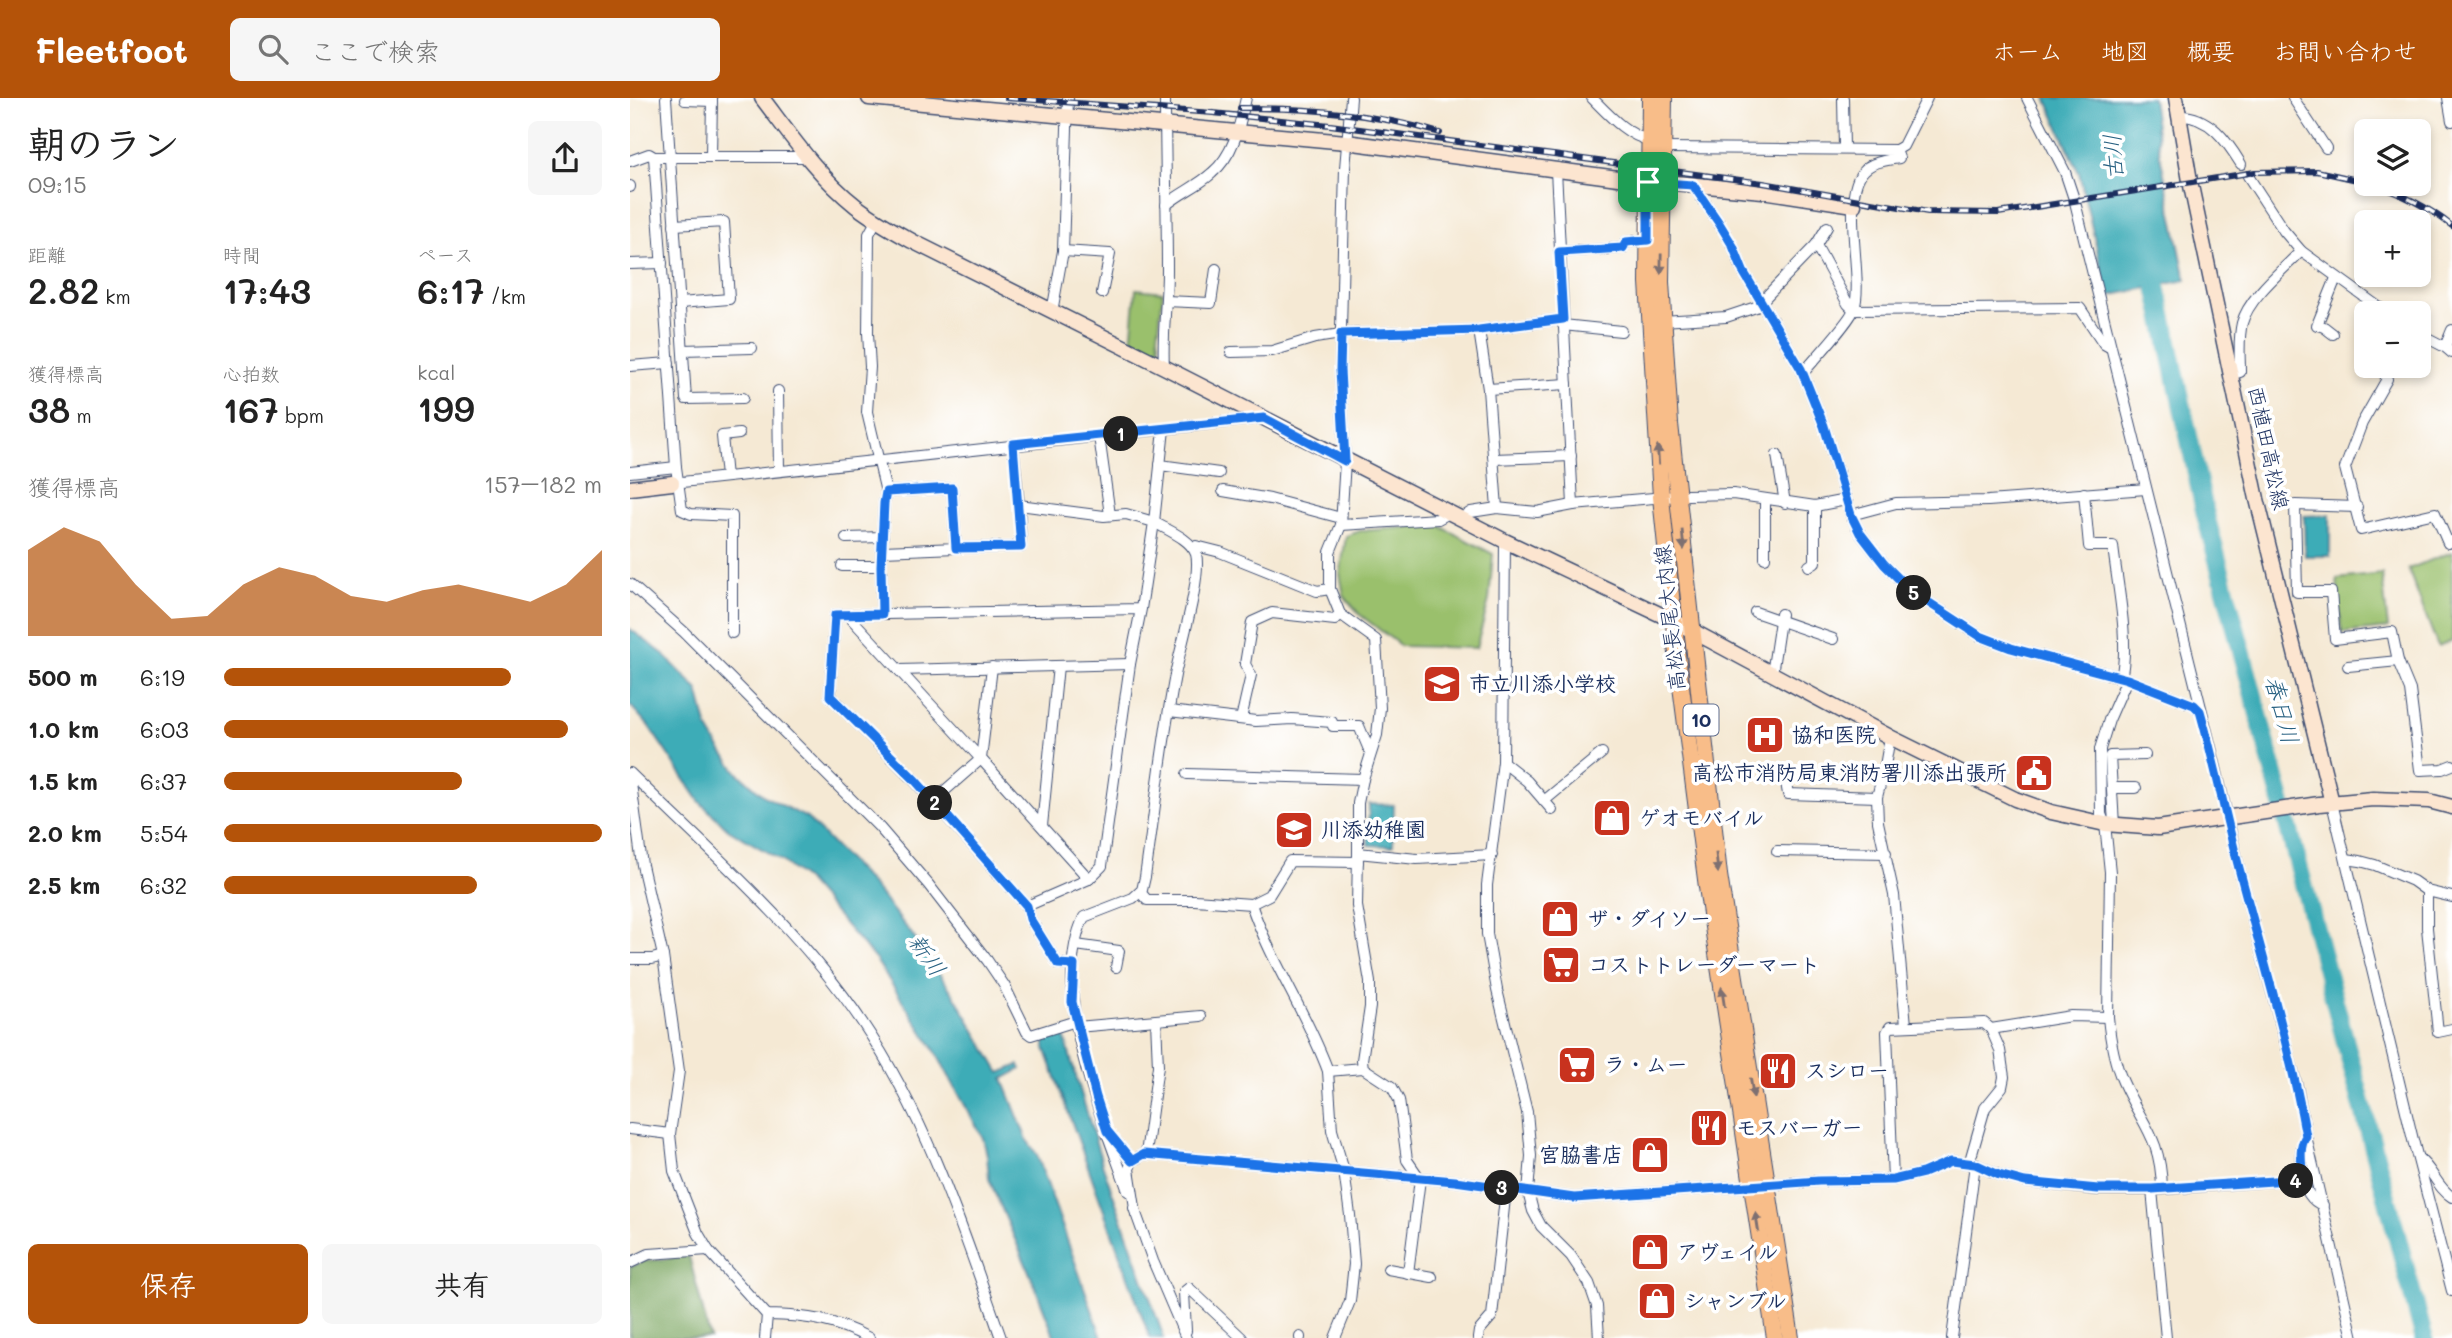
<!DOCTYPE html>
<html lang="ja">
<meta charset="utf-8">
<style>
:root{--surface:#fff;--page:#f6f6f6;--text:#222;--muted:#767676;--accent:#b45309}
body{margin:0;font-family:Mali,"Klee One",sans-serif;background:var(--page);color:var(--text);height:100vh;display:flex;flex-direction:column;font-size:26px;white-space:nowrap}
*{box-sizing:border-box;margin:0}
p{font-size:23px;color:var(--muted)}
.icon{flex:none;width:38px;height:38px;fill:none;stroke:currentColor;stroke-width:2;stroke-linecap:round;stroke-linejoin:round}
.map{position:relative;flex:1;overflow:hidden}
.side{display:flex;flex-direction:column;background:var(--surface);width:630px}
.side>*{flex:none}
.fabs{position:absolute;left:1724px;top:21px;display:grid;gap:14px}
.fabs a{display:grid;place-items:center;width:77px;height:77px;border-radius:10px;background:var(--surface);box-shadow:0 4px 10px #0003;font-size:35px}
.pin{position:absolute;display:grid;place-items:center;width:60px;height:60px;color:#fff;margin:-30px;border-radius:14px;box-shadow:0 4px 10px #0006}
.km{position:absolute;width:35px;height:35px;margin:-18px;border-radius:50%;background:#222;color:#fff;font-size:19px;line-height:35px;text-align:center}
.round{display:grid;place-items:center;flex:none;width:74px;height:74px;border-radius:10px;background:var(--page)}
.summary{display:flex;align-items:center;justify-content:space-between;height:119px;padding:0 28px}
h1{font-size:38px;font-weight:600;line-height:52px}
.metrics{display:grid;grid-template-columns:repeat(3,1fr);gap:10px;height:119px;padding:7px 28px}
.metrics div{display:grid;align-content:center}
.metrics b{font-size:35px;font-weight:600}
.metrics small{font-size:19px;font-weight:400}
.metrics p{font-size:19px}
.chart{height:196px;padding:14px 28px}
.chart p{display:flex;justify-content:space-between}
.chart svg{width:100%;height:126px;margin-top:7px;fill:var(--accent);opacity:.7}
.primary-button{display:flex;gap:14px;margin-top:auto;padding:14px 28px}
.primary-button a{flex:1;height:80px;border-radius:10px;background:var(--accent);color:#fff;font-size:28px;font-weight:600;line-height:80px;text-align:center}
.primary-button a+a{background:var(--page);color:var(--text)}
ul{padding:0 28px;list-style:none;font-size:23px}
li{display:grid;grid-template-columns:112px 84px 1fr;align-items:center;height:52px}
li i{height:18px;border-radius:9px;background:var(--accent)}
header{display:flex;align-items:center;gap:42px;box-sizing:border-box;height:98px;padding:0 35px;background:var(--accent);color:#fff}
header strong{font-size:33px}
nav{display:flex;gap:38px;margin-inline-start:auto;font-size:24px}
.search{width:490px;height:63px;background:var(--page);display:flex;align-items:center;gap:18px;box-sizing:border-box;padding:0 24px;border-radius:10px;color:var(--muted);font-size:26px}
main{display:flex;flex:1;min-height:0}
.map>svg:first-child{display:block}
.green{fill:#9ac06c;stroke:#5a7865;stroke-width:2}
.forest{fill:#7ba660;stroke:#4b6a5f;stroke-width:2}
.water{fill:#3cacb7;stroke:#2c6e8a;stroke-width:2}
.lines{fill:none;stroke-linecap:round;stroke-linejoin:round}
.river{stroke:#3cacb7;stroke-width:19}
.street-casing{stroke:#3c4b70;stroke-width:12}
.secondary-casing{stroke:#3c4b70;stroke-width:17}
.primary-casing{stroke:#3c4b70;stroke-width:18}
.street{stroke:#fff;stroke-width:10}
.secondary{stroke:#fce5d0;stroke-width:14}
.primary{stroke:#f8bd89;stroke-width:16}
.rail-casing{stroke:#1b2f5e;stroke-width:6}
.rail{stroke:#fff;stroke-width:3.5;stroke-dasharray:10;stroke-linecap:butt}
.oneway{fill:#7e6f71}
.route-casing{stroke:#fff;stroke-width:14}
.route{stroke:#1a73e8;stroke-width:9}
.labels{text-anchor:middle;stroke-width:7;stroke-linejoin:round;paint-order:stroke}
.shield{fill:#fff;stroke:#5f6d8e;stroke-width:2}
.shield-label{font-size:19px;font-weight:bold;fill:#1b2f5e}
.street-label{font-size:21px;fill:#1b2f5e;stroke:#fff}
.poi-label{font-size:21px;font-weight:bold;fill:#1b2f5e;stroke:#fff;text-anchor:start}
.water-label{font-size:23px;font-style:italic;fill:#286182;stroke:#fff}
</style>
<header>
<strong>Fleetfoot</strong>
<div class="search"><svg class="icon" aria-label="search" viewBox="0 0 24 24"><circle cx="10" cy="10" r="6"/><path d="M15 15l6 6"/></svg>ここで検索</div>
<nav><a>ホーム</a><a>地図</a><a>概要</a><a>お問い合わせ</a></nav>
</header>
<main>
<section class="side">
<div class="summary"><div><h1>朝のラン</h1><p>09:15</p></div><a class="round"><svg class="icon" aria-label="share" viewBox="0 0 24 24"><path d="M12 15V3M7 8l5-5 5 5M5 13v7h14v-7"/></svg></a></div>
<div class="metrics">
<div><p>距離</p><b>2.82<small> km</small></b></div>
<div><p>時間</p><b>17:43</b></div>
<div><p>ペース</p><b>6:17<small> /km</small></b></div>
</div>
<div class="metrics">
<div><p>獲得標高</p><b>38<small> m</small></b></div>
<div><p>心拍数</p><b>167<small> bpm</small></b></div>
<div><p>kcal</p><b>199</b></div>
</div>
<div class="chart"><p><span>獲得標高</span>157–182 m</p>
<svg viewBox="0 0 160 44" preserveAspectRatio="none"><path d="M0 44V14L10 6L20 11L30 26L40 38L50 37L60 26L70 20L80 23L90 30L100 32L110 28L120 26L130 29L140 32L150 26L160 14V44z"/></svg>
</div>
<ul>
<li><b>500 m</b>6:19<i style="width:76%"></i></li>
<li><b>1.0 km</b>6:03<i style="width:91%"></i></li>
<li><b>1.5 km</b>6:37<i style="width:63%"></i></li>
<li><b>2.0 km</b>5:54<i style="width:100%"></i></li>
<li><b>2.5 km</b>6:32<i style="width:67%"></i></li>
</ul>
<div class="primary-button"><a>保存</a><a>共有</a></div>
</section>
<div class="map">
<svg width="1822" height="1240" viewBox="0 0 1822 1240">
<rect width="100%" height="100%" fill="#fff"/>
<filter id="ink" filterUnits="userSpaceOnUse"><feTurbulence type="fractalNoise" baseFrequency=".0143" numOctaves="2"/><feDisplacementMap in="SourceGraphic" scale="14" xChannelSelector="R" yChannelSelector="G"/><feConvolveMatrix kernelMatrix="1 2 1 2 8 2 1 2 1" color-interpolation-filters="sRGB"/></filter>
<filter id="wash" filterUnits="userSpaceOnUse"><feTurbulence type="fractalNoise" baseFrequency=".00686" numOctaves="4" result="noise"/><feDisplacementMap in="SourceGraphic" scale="28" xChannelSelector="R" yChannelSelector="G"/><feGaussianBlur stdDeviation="1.57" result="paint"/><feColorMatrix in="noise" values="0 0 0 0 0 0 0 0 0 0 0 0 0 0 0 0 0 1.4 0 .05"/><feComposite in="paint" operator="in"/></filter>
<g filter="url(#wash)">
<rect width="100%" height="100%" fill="#f5e9d4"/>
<g class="green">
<polygon points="506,191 533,194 528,238 531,260 501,245"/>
<polygon points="808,427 863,456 859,502 846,550 771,548 729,516 714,498 710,476 716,438 730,433"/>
<polygon points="1822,454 1822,543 1808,549 1778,471"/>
<polygon points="1752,476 1758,530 1712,535 1707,481"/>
</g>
<polygon class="forest" points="59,1158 80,1240 0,1240 0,1169 14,1163"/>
<g class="water">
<polygon points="1416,0 1522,0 1530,57 1556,182 1478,198 1449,75"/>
<polygon points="1700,417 1700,458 1675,458 1674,418"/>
<polygon points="0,531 32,555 68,592 78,631 90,651 108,675 134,698 177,720 244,789 281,835 324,897 370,975 389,967 391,971 373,981 397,1042 407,1057 472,1240 425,1240 400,1176 359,1081 357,1057 353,1040 304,951 246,862 178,784 152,763 98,731 70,704 18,627 0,607"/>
<polygon points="739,706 764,707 763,748 738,747"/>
<polygon points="434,938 473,1068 534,1240 520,1240 415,950 415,942"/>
</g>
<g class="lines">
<polyline class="river" points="1521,163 1575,415 1794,1240"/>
</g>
</g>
<g filter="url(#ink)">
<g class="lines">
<g class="street-casing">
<g id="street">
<polyline points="36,0 56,301 113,300"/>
<polyline points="721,0 715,70 710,272 715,363 711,427 700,454 700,491 710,516 746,542 750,610 747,637 733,681 728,705 728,755"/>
<path d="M962,0C977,15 998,39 1020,42"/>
<polyline points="1213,0 1214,50"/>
<polyline points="1397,0 1435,74 1445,104 1586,670 1610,774 1667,988 1676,1038 1723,1240"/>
<polyline points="1663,0 1696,50"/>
<polyline points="1818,0 1822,23"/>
<polyline points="55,2 82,3"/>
<path d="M1549,18C1579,17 1597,43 1611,66"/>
<polyline points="1033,50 1266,52 1273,48 1297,0"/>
<polyline points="81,59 82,0"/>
<polyline points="0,63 19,56 24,59"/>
<polyline points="926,72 943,407"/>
<polyline points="1063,87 1089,125 1103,148 1113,173 1171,271 1194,328 1221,417 1230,435 1254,466 1281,493 1350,538 1381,550 1497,581 1564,607 1570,613"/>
<polyline points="0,88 0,89"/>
<path d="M536,107C550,95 568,88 582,75C604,57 610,26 616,0"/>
<polyline points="246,123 239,136 238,235 240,269 237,314 256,394 254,405 251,468 252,516"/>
<polyline points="44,127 94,124 99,201 50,205"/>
<polyline points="1186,147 1218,206 1224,212 1450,210 1474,246 1481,250"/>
<polyline points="433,153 480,156 472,195"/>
<polyline points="1671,153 1757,215"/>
<polyline points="929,154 993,150 996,144 1018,142"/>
<polyline points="0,166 32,165"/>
<polyline points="536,203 581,205 586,171"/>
<polyline points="422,214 433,153 438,0"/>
<polyline points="1032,223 1096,219 1126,209 1186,147 1197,129"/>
<polyline points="933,227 991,233"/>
<polyline points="849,232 858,291 867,410"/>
<polyline points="1822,232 1815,249 1822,255"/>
<polyline points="1788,235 1815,249"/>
<polyline points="1703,236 1694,229 1687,227 1706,180"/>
<polyline points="53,252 122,250"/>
<polyline points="601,254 642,253 685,240 711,236 849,232 933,221"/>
<polyline points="0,268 39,265"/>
<polyline points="1752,268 1751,270 1757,281 1732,325 1715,370 1731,432 1805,415 1818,445 1822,443"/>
<path d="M534,269C532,236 537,205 537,172C537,115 535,58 535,0"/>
<path d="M1173,275C1183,263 1221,222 1224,211C1235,179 1207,89 1238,69C1246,63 1259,62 1269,60L1266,52"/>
<path d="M1600,277L1610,274C1610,258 1608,241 1612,225C1619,199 1653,172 1671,153L1654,133L1618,78"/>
<polyline points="858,291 937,286"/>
<polyline points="148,293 149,373"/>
<polyline points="469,338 480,417"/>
<polyline points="383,346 389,407"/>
<polyline points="1147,357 1155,405"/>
<polyline points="864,361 941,358"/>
<polyline points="530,367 589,375"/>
<polyline points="0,374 46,369"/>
<polyline points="96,379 92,338 109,336"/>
<polyline points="43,385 634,320"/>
<polyline points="593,393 640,401 711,420"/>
<path d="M1454,395L1459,448H1483C1487,486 1500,543 1491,580"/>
<polyline points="1135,402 1135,460"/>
<polyline points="1727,409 1665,407 1667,494 1701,494 1705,541 1762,534 1768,563 1780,592 1790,672 1812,671 1822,667"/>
<polyline points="1221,417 1266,405 1358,403 1516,391"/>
<polyline points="830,421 841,414 867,410 907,414 943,407 1058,397 1103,396 1185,408 1216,402"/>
<polyline points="711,427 808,421 819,415"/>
<polyline points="216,440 253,439"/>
<polyline points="875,443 873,664 857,787 857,836 867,892 897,1014 901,1058 898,1094 903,1113 911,1128 941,1158 959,1185 967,1208 969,1240"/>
<polyline points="562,449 566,448 590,454 687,493 700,491"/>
<polyline points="326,450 391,449 389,407 474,418 496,416 524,424 511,511 500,566 472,768 459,781 397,808 284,682 200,598 205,517 511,511"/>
<polyline points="253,453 326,450 322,390 256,394"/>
<polyline points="212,468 251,468"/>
<polyline points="1179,468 1185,464 1185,408"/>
<polyline points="0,486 54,534 249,729 298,786 357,862 374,887 397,934 401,937 446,923"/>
<polyline points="1125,514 1203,541"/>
<polyline points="218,517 351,661 303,703"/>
<polyline points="102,535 102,418 61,416 52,412 46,369 24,59 177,59"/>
<polyline points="1718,568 1768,563"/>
<polyline points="362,569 351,661 459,781"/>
<polyline points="269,572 500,566"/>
<polyline points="1142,576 1151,516"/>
<path d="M1497,581L1479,622L1470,651L1471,716L1475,726L1480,774L1478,919C1480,941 1484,964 1493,984C1512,1027 1531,1039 1532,1091"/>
<polyline points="539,613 626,623 662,621 702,624 703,628 729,628 740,654"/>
<polyline points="611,621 621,577 615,566 622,524 642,515 705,522 710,516"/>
<polyline points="1260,639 1255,668 1247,699 1248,724 1264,797 1276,927"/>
<polyline points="873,664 897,683 922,712"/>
<path d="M0,675C81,754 169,830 232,924C297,1020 333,1132 371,1240"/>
<polyline points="557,676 733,681"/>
<path d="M0,678L12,767L33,858L49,973L40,1036L44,1073L68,1135L78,1152L137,1217C178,1218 202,1221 239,1240"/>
<polyline points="1155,679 1158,696 1247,699"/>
<polyline points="1482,690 1506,690"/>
<polyline points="914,703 972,655"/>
<polyline points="1702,705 1783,1042 1822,1193"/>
<polyline points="1484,727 1480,658 1515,657"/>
<polyline points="412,728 428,568"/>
<polyline points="1147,753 1256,755"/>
<polyline points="1716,761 1730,763 1745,767 1783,783 1797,793 1822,799"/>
<polyline points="1797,793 1797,830 1808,934 1822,931"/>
<path d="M510,794L517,802H565L621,806C641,865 677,915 698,973L733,970"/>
<polyline points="621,806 639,797 660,763 728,764"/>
<polyline points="397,808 400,821 428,866 444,867"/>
<polyline points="446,847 489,853 486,869"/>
<polyline points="0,861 22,861 33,858"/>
<polyline points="447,929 571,918"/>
<polyline points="698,973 702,1032 714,1073 720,1117 724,1166 720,1203 705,1240"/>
<polyline points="0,1031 40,1036"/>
<polyline points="482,1039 502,1063"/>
<path d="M1676,1039C1665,1056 1670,1101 1693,1107"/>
<polyline points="516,1056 528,968 526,922"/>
<path d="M1788,1060C1802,1070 1807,1090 1822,1099"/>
<polyline points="1339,1066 1355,1010 1372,989 1374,979 1370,952 1361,931"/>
<polyline points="1263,1082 1257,934 1260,929 1354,925 1361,931 1441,918 1478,919"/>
<polyline points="1522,1092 1536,1240"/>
<path d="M498,1093C472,1019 418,895 454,819L503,800L512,792L515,779C525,712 532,644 545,577C550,551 572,478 566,456C561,441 537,432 524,424L534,331"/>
<polyline points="504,1110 523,1163 556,1240"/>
<polyline points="506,1116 499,1071 502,1063 514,1056 825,1083 944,1100 1189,1083 1263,1082 1293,1075 1321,1063 1345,1066 1369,1077 1395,1084 1468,1092 1522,1092 1673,1081"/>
<polyline points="0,1165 19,1156 78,1152"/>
<polyline points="758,1171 802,1179"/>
<polyline points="778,1175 790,1081 777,1062 769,1002 762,989 733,970 732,962 740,909 740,884 727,808 728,755 787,761 862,757"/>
<polyline points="556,1233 554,1194 559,1190 612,1240"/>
<polyline points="135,1240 137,1217"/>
<polyline points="670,1240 670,1239"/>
<polyline points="848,1240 849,1233 862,1218 876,1091"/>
<polyline points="1322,1240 1345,1066"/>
</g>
</g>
<g class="secondary-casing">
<g id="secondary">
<path d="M132,0C161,38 188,78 226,108C243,121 262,132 282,143L534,269L875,443L1044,523L1260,639L1385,701L1421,714L1475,726L1528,730L1689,706L1743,701L1799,703L1822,709"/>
<polyline points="239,0 716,44 988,80 1133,93 1224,107"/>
<polyline points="1546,0 1560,83 1627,401 1702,705"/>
<polyline points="0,390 42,385"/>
</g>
</g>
<g class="primary-casing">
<g id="primary">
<polyline points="1020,0 1018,184 1031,399 1048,565 1077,789 1145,1240"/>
<polyline points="1034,0 1031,184 1040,326 1089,777 1161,1240"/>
</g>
</g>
<use href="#street" class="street"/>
<use href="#secondary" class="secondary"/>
<use href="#primary" class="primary"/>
<g class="rail-casing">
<g id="rail">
<polyline points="377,0 583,15 700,27 1133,85 1298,114 1368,115 1625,74 1687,73 1736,84"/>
<path d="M610,10C680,10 743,15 810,35"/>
<path d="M1741,86C1769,94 1800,110 1822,128"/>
</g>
</g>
<use href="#rail" class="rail"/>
</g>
<defs><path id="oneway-solid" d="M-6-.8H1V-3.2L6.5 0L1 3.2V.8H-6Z" transform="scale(1.75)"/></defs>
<g class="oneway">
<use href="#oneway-solid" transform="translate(1031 166) rotate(91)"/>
<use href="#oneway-solid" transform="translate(1028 357) rotate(-94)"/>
<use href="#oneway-solid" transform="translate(1053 442) rotate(85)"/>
<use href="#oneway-solid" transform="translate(1087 765) rotate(84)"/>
<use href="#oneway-solid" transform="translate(1093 899) rotate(-99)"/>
<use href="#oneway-solid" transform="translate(1122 990) rotate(81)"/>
<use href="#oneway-solid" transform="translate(1127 1124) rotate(-99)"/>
</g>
</g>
<g class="lines" filter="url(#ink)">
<g class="route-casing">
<path id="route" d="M1018,84L1063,87L1089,125L1103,148L1113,173L1171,271L1194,328L1221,417L1230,435L1254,466L1281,493L1350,538L1381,550L1497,581L1564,607L1570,613C1585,666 1596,721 1610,774C1633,862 1660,949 1676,1038C1668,1050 1672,1067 1673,1081L1522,1091H1468L1395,1084L1369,1077L1345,1066L1321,1063L1293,1075L1263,1082L1189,1083L944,1100L825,1083L514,1056L502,1063L477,1033L466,999L442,904L444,867L428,866L400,821L397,808L285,682L200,598L205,517L252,516L251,468L254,405L256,394L322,390L326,450L391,449L383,346L634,320L715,363L710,272L711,236L849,232L933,221L929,154L993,150L996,144L1018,142Z"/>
</g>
<use href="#route" class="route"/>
</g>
<defs>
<g id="school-square" transform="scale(2.0125)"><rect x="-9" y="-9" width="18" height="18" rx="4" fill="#c8321e" stroke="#fff"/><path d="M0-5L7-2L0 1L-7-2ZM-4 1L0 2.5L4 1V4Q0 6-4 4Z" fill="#fff"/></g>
<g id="hospital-square" transform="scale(2.0125)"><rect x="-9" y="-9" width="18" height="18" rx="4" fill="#c8321e" stroke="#fff"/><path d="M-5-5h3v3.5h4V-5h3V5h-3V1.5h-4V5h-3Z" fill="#fff"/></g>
<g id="civic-square" transform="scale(2.0125)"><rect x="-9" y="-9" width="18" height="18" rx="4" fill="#c8321e" stroke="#fff"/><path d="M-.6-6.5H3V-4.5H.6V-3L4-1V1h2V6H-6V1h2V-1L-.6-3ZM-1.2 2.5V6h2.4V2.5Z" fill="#fff"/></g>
<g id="shop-square" transform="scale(2.0125)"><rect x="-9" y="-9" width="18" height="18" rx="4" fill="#c8321e" stroke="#fff"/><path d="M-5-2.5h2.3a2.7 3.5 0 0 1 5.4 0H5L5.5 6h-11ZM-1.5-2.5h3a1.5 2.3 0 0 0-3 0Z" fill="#fff"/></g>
<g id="supermarket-square" transform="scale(2.0125)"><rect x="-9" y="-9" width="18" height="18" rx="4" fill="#c8321e" stroke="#fff"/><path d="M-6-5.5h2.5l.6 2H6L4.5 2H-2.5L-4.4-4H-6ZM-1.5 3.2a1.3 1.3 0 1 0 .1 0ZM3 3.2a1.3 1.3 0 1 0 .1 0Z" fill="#fff"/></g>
<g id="restaurant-square" transform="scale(2.0125)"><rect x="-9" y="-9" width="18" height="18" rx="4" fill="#c8321e" stroke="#fff"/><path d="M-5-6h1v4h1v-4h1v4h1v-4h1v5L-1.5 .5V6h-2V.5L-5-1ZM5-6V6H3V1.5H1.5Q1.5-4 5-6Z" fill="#fff"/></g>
</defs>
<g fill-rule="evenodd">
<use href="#school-square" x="812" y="586"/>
<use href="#hospital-square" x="1135" y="637"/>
<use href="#civic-square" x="1404" y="675"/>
<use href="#shop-square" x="982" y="720"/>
<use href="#school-square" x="664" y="732"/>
<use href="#shop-square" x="930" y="821"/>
<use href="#supermarket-square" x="931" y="867"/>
<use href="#supermarket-square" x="947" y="967"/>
<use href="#restaurant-square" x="1148" y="973"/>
<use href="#restaurant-square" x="1079" y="1030"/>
<use href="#shop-square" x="1020" y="1057"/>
<use href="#shop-square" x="1020" y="1154"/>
<use href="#shop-square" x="1027" y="1203"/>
</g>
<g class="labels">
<rect class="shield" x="1053.5" y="606.5" width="35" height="31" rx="5"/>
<g class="shield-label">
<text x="1071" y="629">10</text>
</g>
<g class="street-label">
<text transform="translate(1638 350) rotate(78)" y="7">西植田高松線</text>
<text transform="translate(1040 520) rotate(-96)" y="7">高松長尾大内線</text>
</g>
<g class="poi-label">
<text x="839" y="593">市立川添小学校</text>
<text x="1162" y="644">協和医院</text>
<text x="1377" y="682" text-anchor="end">高松市消防局東消防署川添出張所</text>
<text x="1009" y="727">ゲオモバイル</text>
<text x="691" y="739">川添幼稚園</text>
<text x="957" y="828">ザ・ダイソー</text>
<text x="958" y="874">コストトレーダーマート</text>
<text x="974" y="974">ラ・ムー</text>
<text x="1175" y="980">スシロー</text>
<text x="1106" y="1037">モスバーガー</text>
<text x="993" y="1064" text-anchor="end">宮脇書店</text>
<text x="1047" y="1161">アヴェイル</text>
<text x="1054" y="1210">シャンブル</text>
</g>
<g class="water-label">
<text transform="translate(1483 59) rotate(-93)" y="8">古川</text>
<text transform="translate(1652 612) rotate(75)" y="8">春日川</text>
<text transform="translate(297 857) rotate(55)" y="8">新川</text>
</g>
</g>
</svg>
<div class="fabs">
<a><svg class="icon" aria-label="layers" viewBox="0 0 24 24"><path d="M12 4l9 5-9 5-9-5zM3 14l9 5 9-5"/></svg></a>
<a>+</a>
<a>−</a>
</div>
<div class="pin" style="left:1018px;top:84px;background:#1e9e55"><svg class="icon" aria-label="arrive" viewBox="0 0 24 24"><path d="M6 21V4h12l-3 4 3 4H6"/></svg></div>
<b class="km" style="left:491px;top:336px">1</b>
<b class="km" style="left:305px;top:705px">2</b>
<b class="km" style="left:872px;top:1090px">3</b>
<b class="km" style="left:1666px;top:1083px">4</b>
<b class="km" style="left:1284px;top:495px">5</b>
</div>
</main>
